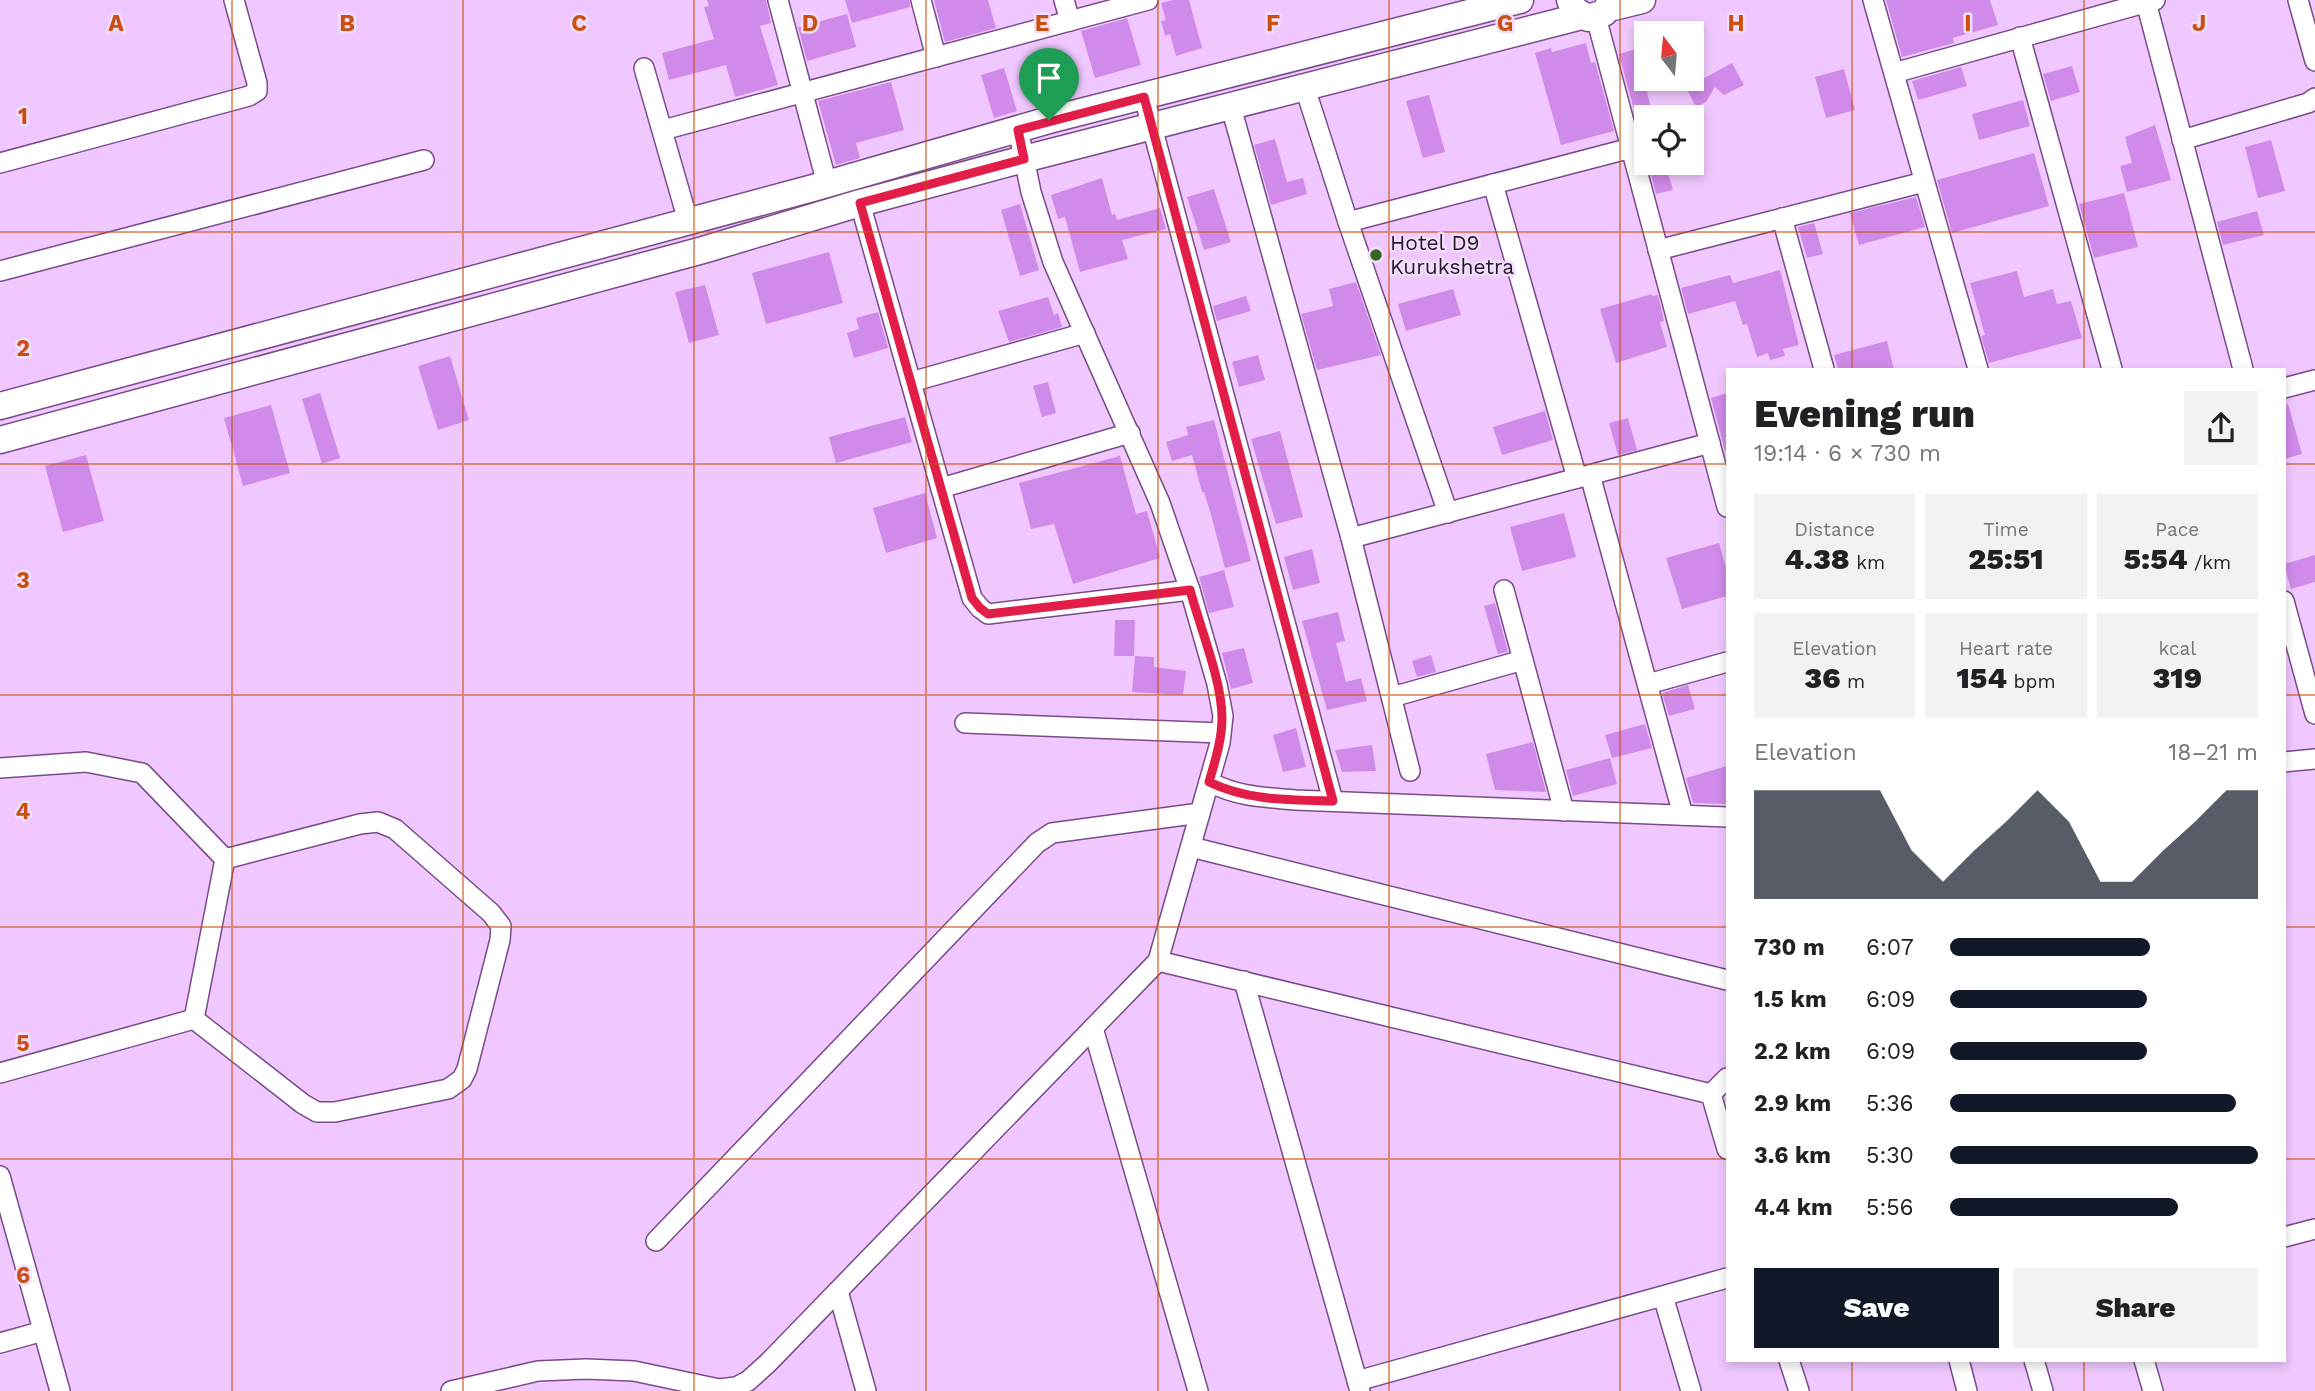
<!DOCTYPE html>
<meta charset="utf-8">
<style>
:root{--surface:#fff;--page:#f2f2f2;--text:#202124;--muted:#757577;--accent:#111827}
body{margin:0;font-family:"Work Sans",sans-serif;background:var(--page);color:var(--text);height:100vh;display:flex;flex-direction:column;font-size:26px;white-space:nowrap}
*{box-sizing:border-box;margin:0}
p{font-size:23px;color:var(--muted)}
.icon{flex:none;width:38px;height:38px;fill:none;stroke:currentColor;stroke-width:2;stroke-linecap:round;stroke-linejoin:round}
.map{position:relative;flex:1;overflow:hidden}
.panel{position:absolute;left:1726px;top:368px;width:560px;height:994px;display:flex;flex-direction:column;background:var(--surface);border-radius:0px;box-shadow:0 4px 10px #0003}
.panel>*{flex:none}
.needle{width:46px;rotate:344deg}
.controls{position:absolute;left:1634px;top:21px;display:grid;gap:14px}
.controls a{display:grid;place-items:center;width:70px;height:70px;border-radius:0px;background:var(--surface);box-shadow:0 4px 10px #0003;font-size:35px}
.pin{position:absolute;display:grid;place-items:center;width:60px;height:60px;color:#fff;margin:-72px -30px;border-radius:50% 50% 50% 0;rotate:-45deg;box-shadow:0 0 7px #0007}
.pin .icon{rotate:45deg}
.round{display:grid;place-items:center;flex:none;width:74px;height:74px;border-radius:0px;background:var(--page)}
.overview{display:flex;align-items:center;justify-content:space-between;height:119px;padding:0 28px}
h1{font-size:38px;font-weight:800;line-height:52px}
.metrics{display:grid;grid-template-columns:repeat(3,1fr);gap:10px;height:119px;padding:7px 28px}
.metrics div{display:grid;align-content:center;border-radius:0px;background:var(--page);text-align:center}
.metrics b{font-size:30px;font-weight:800}
.metrics small{font-size:19px;font-weight:400}
.metrics p{font-size:19px}
.chart{height:196px;padding:14px 28px}
.chart p{display:flex;justify-content:space-between}
.chart svg{width:100%;height:126px;margin-top:7px;fill:var(--accent);opacity:.7}
.cta{display:flex;gap:14px;margin-top:auto;padding:14px 28px}
.cta a{flex:1;height:80px;border-radius:0px;background:var(--accent);color:#fff;font-size:28px;font-weight:800;line-height:80px;text-align:center}
.cta a+a{background:var(--page);color:var(--text)}
ul{padding:0 28px;list-style:none;font-size:23px}
li{display:grid;grid-template-columns:112px 84px 1fr;align-items:center;height:52px}
li i{height:18px;border-radius:9px;background:var(--accent)}
.map>svg:first-child{display:block}
.building{fill:#d08ae9}
.lines{fill:none;stroke-linecap:round;stroke-linejoin:round}
.minor-casing{stroke:#794c89;stroke-width:22}
.major-casing{stroke:#794c89;stroke-width:29}
.minor{stroke:#fff;stroke-width:19}
.major{stroke:#fff;stroke-width:26}
.route-casing{stroke:#fff;stroke-width:14}
.route{stroke:#e11d48;stroke-width:9}
.grid{fill:none;stroke:#cb4f11;stroke-width:2;stroke-opacity:0.55}
.poi-dot{fill:#396523;stroke:#f2defa;stroke-width:2.5}
.labels{text-anchor:middle;stroke-width:5;stroke-linejoin:round;paint-order:stroke}
.poi-label{font-size:21px;fill:#27142d;stroke:#f2defa;text-anchor:start}
.grid-label{font-size:23px;text-anchor:middle;font-weight:bold;fill:#cb4f11;stroke:#f2defa;stroke-width:5;stroke-linejoin:round;paint-order:stroke}
</style>
<div class="map">
<svg width="2315" height="1391" viewBox="0 0 2315 1391">
<rect width="100%" height="100%" fill="#f0c8ff"/>
<g class="building">
<polygon points="707,0 766,0 771,23 760,26 778,85 735,97 726,65 669,80 662,53 714,39 704,7 709,6"/>
<polygon points="845,0 909,0 910,7 852,23"/>
<polygon points="934,0 988,0 996,28 945,42"/>
<polygon points="1173,0 1189,0 1202,48 1176,56 1170,34 1165,36 1161,21 1166,20 1161,3"/>
<polygon points="1886,0 1990,0 1998,25 1953,38 1954,43 1902,57"/>
<polygon points="847,14 856,47 807,61 798,27"/>
<polygon points="1127,18 1141,65 1095,78 1081,31"/>
<polygon points="1586,43 1591,63 1595,62 1614,131 1561,145 1535,53 1551,48 1552,52"/>
<polygon points="1636,49 1651,108 1643,111 1646,123 1638,125 1619,54"/>
<polygon points="1732,63 1744,85 1724,95 1715,87 1706,102 1696,107 1686,88"/>
<polygon points="2072,66 2080,92 2051,101 2043,74"/>
<polygon points="1961,67 1967,86 1918,100 1912,81"/>
<polygon points="1004,68 1017,111 994,118 981,75"/>
<polygon points="1844,69 1855,110 1826,118 1815,77"/>
<polygon points="891,82 904,130 856,143 860,158 836,165 818,101"/>
<polygon points="1429,95 1445,152 1423,158 1406,101"/>
<polygon points="2023,100 2030,126 1979,140 1972,114"/>
<polygon points="2155,125 2171,180 2127,192 2120,166 2132,163 2125,137"/>
<polygon points="1275,139 1287,182 1303,178 1307,194 1271,205 1254,145"/>
<polygon points="2271,140 2285,191 2258,198 2245,147"/>
<polygon points="2034,153 2049,206 1952,233 1937,180"/>
<polygon points="1648,163 1665,163 1673,190 1656,194"/>
<polygon points="1102,178 1112,215 1115,214 1117,220 1160,208 1166,229 1122,240 1128,259 1080,272 1065,217 1058,219 1051,195"/>
<polygon points="1214,189 1231,242 1204,250 1187,197"/>
<polygon points="2124,193 2138,247 2094,258 2079,204"/>
<polygon points="1916,197 1925,227 1859,245 1850,213"/>
<polygon points="1020,204 1039,270 1020,276 1001,210"/>
<polygon points="2257,211 2264,235 2223,245 2217,222"/>
<polygon points="1814,223 1823,254 1807,258 1798,227"/>
<polygon points="829,252 843,303 766,324 752,273"/>
<polygon points="1780,270 1799,345 1783,349 1785,356 1770,360 1768,353 1757,357 1747,324 1743,325 1735,301 1688,314 1681,288 1730,275 1733,283"/>
<polygon points="2017,271 2024,297 2053,289 2057,304 2071,301 2082,338 1989,363 1981,336 1985,335 1970,283"/>
<polygon points="1356,282 1381,355 1317,370 1301,314 1333,306 1329,289"/>
<polygon points="705,285 719,335 689,343 675,292"/>
<polygon points="1453,289 1461,315 1406,331 1398,304"/>
<polygon points="1652,294 1652,296 1658,295 1664,321 1660,322 1667,347 1616,363 1600,309"/>
<polygon points="1246,296 1251,311 1217,321 1213,306"/>
<polygon points="1048,297 1054,315 1058,313 1062,327 1009,342 998,311"/>
<polygon points="878,312 888,348 854,358 847,333 859,329 856,318"/>
<polygon points="1887,341 1894,369 1838,369 1834,355"/>
<polygon points="1258,355 1265,380 1239,387 1232,362"/>
<polygon points="450,356 469,420 438,430 418,366"/>
<polygon points="1048,382 1056,413 1042,417 1033,386"/>
<polygon points="320,393 340,458 322,464 302,399"/>
<polygon points="1727,393 1727,451 1725,451 1711,398"/>
<polygon points="2288,404 2302,454 2284,459 2284,405"/>
<polygon points="271,405 290,473 243,486 224,418"/>
<polygon points="1545,411 1553,440 1502,455 1493,427"/>
<polygon points="905,417 912,442 836,463 829,437"/>
<polygon points="1628,418 1637,450 1618,455 1609,423"/>
<polygon points="1214,420 1251,561 1225,568 1210,511 1204,492 1202,492 1192,455 1172,461 1166,442 1188,435 1186,427"/>
<polygon points="1280,431 1303,517 1276,524 1251,439"/>
<polygon points="86,455 104,521 63,532 45,466"/>
<polygon points="1120,456 1136,514 1147,511 1160,558 1073,584 1054,524 1031,529 1019,483"/>
<polygon points="925,493 937,538 886,553 873,508"/>
<polygon points="1564,513 1576,557 1522,571 1510,527"/>
<polygon points="1719,543 1727,571 1727,596 1682,609 1666,558"/>
<polygon points="1312,549 1320,583 1293,590 1284,557"/>
<polygon points="2315,555 2315,582 2291,589 2284,564"/>
<polygon points="1224,570 1234,607 1209,613 1199,577"/>
<polygon points="1495,603 1508,652 1498,654 1484,606"/>
<polygon points="1338,612 1345,641 1336,643 1346,682 1361,678 1367,701 1327,710 1302,621"/>
<polygon points="1115,620 1135,620 1134,656 1114,656"/>
<polygon points="1244,648 1253,683 1231,689 1222,653"/>
<polygon points="1431,655 1436,672 1417,677 1412,661"/>
<polygon points="1135,656 1154,657 1154,667 1186,671 1183,695 1132,692"/>
<polygon points="1688,685 1695,709 1669,716 1662,693"/>
<polygon points="1645,724 1652,748 1612,758 1605,735"/>
<polygon points="1296,728 1306,767 1283,772 1273,735"/>
<polygon points="1533,742 1546,792 1495,790 1486,754"/>
<polygon points="1372,745 1376,771 1342,772 1335,750"/>
<polygon points="1610,758 1617,784 1573,796 1566,770"/>
<polygon points="1727,766 1727,804 1693,803 1686,778"/>
</g>
<g class="lines">
<g class="minor-casing">
<g id="minor">
<polyline points="778,0 827,184"/>
<polyline points="921,0 936,57"/>
<polyline points="1064,0 1070,21"/>
<polyline points="1873,0 1978,369"/>
<polyline points="2298,0 2315,61"/>
<polyline points="2146,2 2243,369"/>
<polyline points="1596,17 1727,507"/>
<polyline points="2020,37 2112,369"/>
<polyline points="644,68 688,221"/>
<polyline points="1894,73 2155,0"/>
<polyline points="1305,88 1348,222 1448,513"/>
<polyline points="1144,97 1333,801"/>
<polyline points="1231,107 1351,538 1410,771"/>
<polyline points="663,130 1148,0"/>
<polyline points="2182,140 2308,103 2315,98"/>
<polyline points="0,163 249,96 257,91 257,83 234,0"/>
<polyline points="1493,184 1577,478"/>
<polyline points="860,203 972,598 980,608 988,614 1190,590"/>
<polyline points="1782,218 1824,369"/>
<polyline points="1348,222 1631,148"/>
<polyline points="1658,250 1924,182"/>
<polyline points="0,271 424,160"/>
<polyline points="911,382 1085,333"/>
<polyline points="2284,388 2315,380"/>
<polyline points="1590,475 1683,815"/>
<polyline points="941,488 1130,433"/>
<polyline points="1351,538 1710,443"/>
<polyline points="1504,590 1564,811"/>
<polyline points="2284,601 2315,714"/>
<polyline points="1648,684 1727,662"/>
<polyline points="1392,697 1523,660"/>
<polyline points="965,723 1221,733"/>
<polyline points="2284,762 2315,759"/>
<polyline points="0,768 86,762 142,773 225,859"/>
<path d="M1209,782C1239,797 1262,797 1295,800L1727,817"/>
<polygon points="378,822 395,829 491,913 501,926 500,940 467,1069 462,1079 448,1089 335,1112 317,1112 303,1104 194,1019 225,859 360,824"/>
<polyline points="1191,847 1727,980"/>
<polyline points="1158,961 1711,1094 1727,1149"/>
<polyline points="1244,981 1360,1391"/>
<polyline points="1093,1028 1198,1391"/>
<polyline points="0,1073 194,1019"/>
<polyline points="1711,1094 1727,1078"/>
<polyline points="0,1176 60,1391"/>
<polyline points="2284,1237 2315,1229"/>
<polyline points="656,1241 1037,843 1052,833 1200,813"/>
<polyline points="838,1291 866,1391"/>
<polyline points="1663,1296 1691,1391"/>
<polyline points="0,1343 43,1331"/>
<polyline points="1789,1360 1799,1391"/>
<polyline points="1959,1360 1967,1391"/>
<polyline points="2034,1360 2043,1391"/>
<polyline points="2144,1360 2153,1391"/>
<polyline points="1357,1381 1727,1278"/>
<polyline points="451,1391 538,1371 586,1369 634,1371 719,1389 736,1387 748,1381 768,1363 1158,961 1220,743 1223,716 1217,684 1190,590 1160,503 1053,262 1031,192 1018,129"/>
</g>
</g>
<g class="major-casing">
<g id="major">
<polyline points="1570,0 1574,10 1588,18 1604,13 1612,0"/>
<polyline points="1609,8 1642,0"/>
<polyline points="0,406 813,188 1049,120 1520,0"/>
<polyline points="0,440 703,250 860,203 1024,159 1582,16"/>
</g>
</g>
<use href="#minor" class="minor"/>
<use href="#major" class="major"/>
</g>
<g class="lines">
<g class="route-casing">
<path id="route" d="M1144,97L1333,801C1291,800 1248,801 1209,782C1215,761 1222,740 1222,718C1222,681 1200,627 1190,590L988,614L980,608L972,598L860,203L1024,159L1018,130Z"/>
</g>
<use href="#route" class="route"/>
</g>
<path class="grid" d="M232,0V1391M463,0V1391M694,0V1391M926,0V1391M1158,0V1391M1389,0V1391M1620,0V1391M1852,0V369M2084,0V369M0,232H2315M0,464H1727M2284,464H2315M0,695H1727M2284,695H2315M0,927H1727M2284,927H2315M0,1159H1727M2284,1159H2315M1852,1360V1391M2084,1360V1391"/>
<circle class="poi-dot" cx="1376" cy="255" r="7"/>
<g class="labels">
<g class="poi-label">
<text x="1390" y="250">Hotel D9<tspan x="1390" dy="24">Kurukshetra</tspan></text>
</g>
</g>
<g class="grid-label">
<text x="116" y="31">A</text>
<text x="347" y="31">B</text>
<text x="579" y="31">C</text>
<text x="810" y="31">D</text>
<text x="1042" y="31">E</text>
<text x="1273" y="31">F</text>
<text x="1505" y="31">G</text>
<text x="1736" y="31">H</text>
<text x="1968" y="31">I</text>
<text x="2199" y="31">J</text>
<text x="23" y="124">1</text>
<text x="23" y="356">2</text>
<text x="23" y="588">3</text>
<text x="23" y="819">4</text>
<text x="23" y="1051">5</text>
<text x="23" y="1283">6</text>
</g>
</svg>
<div class="controls">
<a><svg class="needle" viewBox="-14 -14 28 28"><path d="M0-13l5 13h-10z" fill="#e53935"/><path d="M0 13l5-13h-10z" fill="#757577"/></svg></a>
<a><svg class="icon" aria-label="locate" viewBox="0 0 24 24"><circle cx="12" cy="12" r="6"/><path d="M12 2v4M12 18v4M2 12h4M18 12h4"/></svg></a>
</div>
<div class="pin" style="left:1049px;top:120px;background:#1e9e55"><svg class="icon" aria-label="arrive" viewBox="0 0 24 24"><path d="M6 21V4h12l-3 4 3 4H6"/></svg></div>
<section class="panel">
<div class="overview"><div><h1>Evening run</h1><p>19:14 · 6 × 730 m</p></div><a class="round"><svg class="icon" aria-label="share" viewBox="0 0 24 24"><path d="M12 15V3M7 8l5-5 5 5M5 13v7h14v-7"/></svg></a></div>
<div class="metrics">
<div><p>Distance</p><b>4.38<small> km</small></b></div>
<div><p>Time</p><b>25:51</b></div>
<div><p>Pace</p><b>5:54<small> /km</small></b></div>
</div>
<div class="metrics">
<div><p>Elevation</p><b>36<small> m</small></b></div>
<div><p>Heart rate</p><b>154<small> bpm</small></b></div>
<div><p>kcal</p><b>319</b></div>
</div>
<div class="chart"><p><span>Elevation</span>18–21 m</p>
<svg viewBox="0 0 160 44" preserveAspectRatio="none"><path d="M0 44V6L10 6L20 6L30 6L40 6L50 27L60 38L70 27L80 17L90 6L100 17L110 38L120 38L130 27L140 17L150 6L160 6V44z"/></svg>
</div>
<ul>
<li><b>730 m</b>6:07<i style="width:65%"></i></li>
<li><b>1.5 km</b>6:09<i style="width:64%"></i></li>
<li><b>2.2 km</b>6:09<i style="width:64%"></i></li>
<li><b>2.9 km</b>5:36<i style="width:93%"></i></li>
<li><b>3.6 km</b>5:30<i style="width:100%"></i></li>
<li><b>4.4 km</b>5:56<i style="width:74%"></i></li>
</ul>
<div class="cta"><a>Save</a><a>Share</a></div>
</section>
</div>
